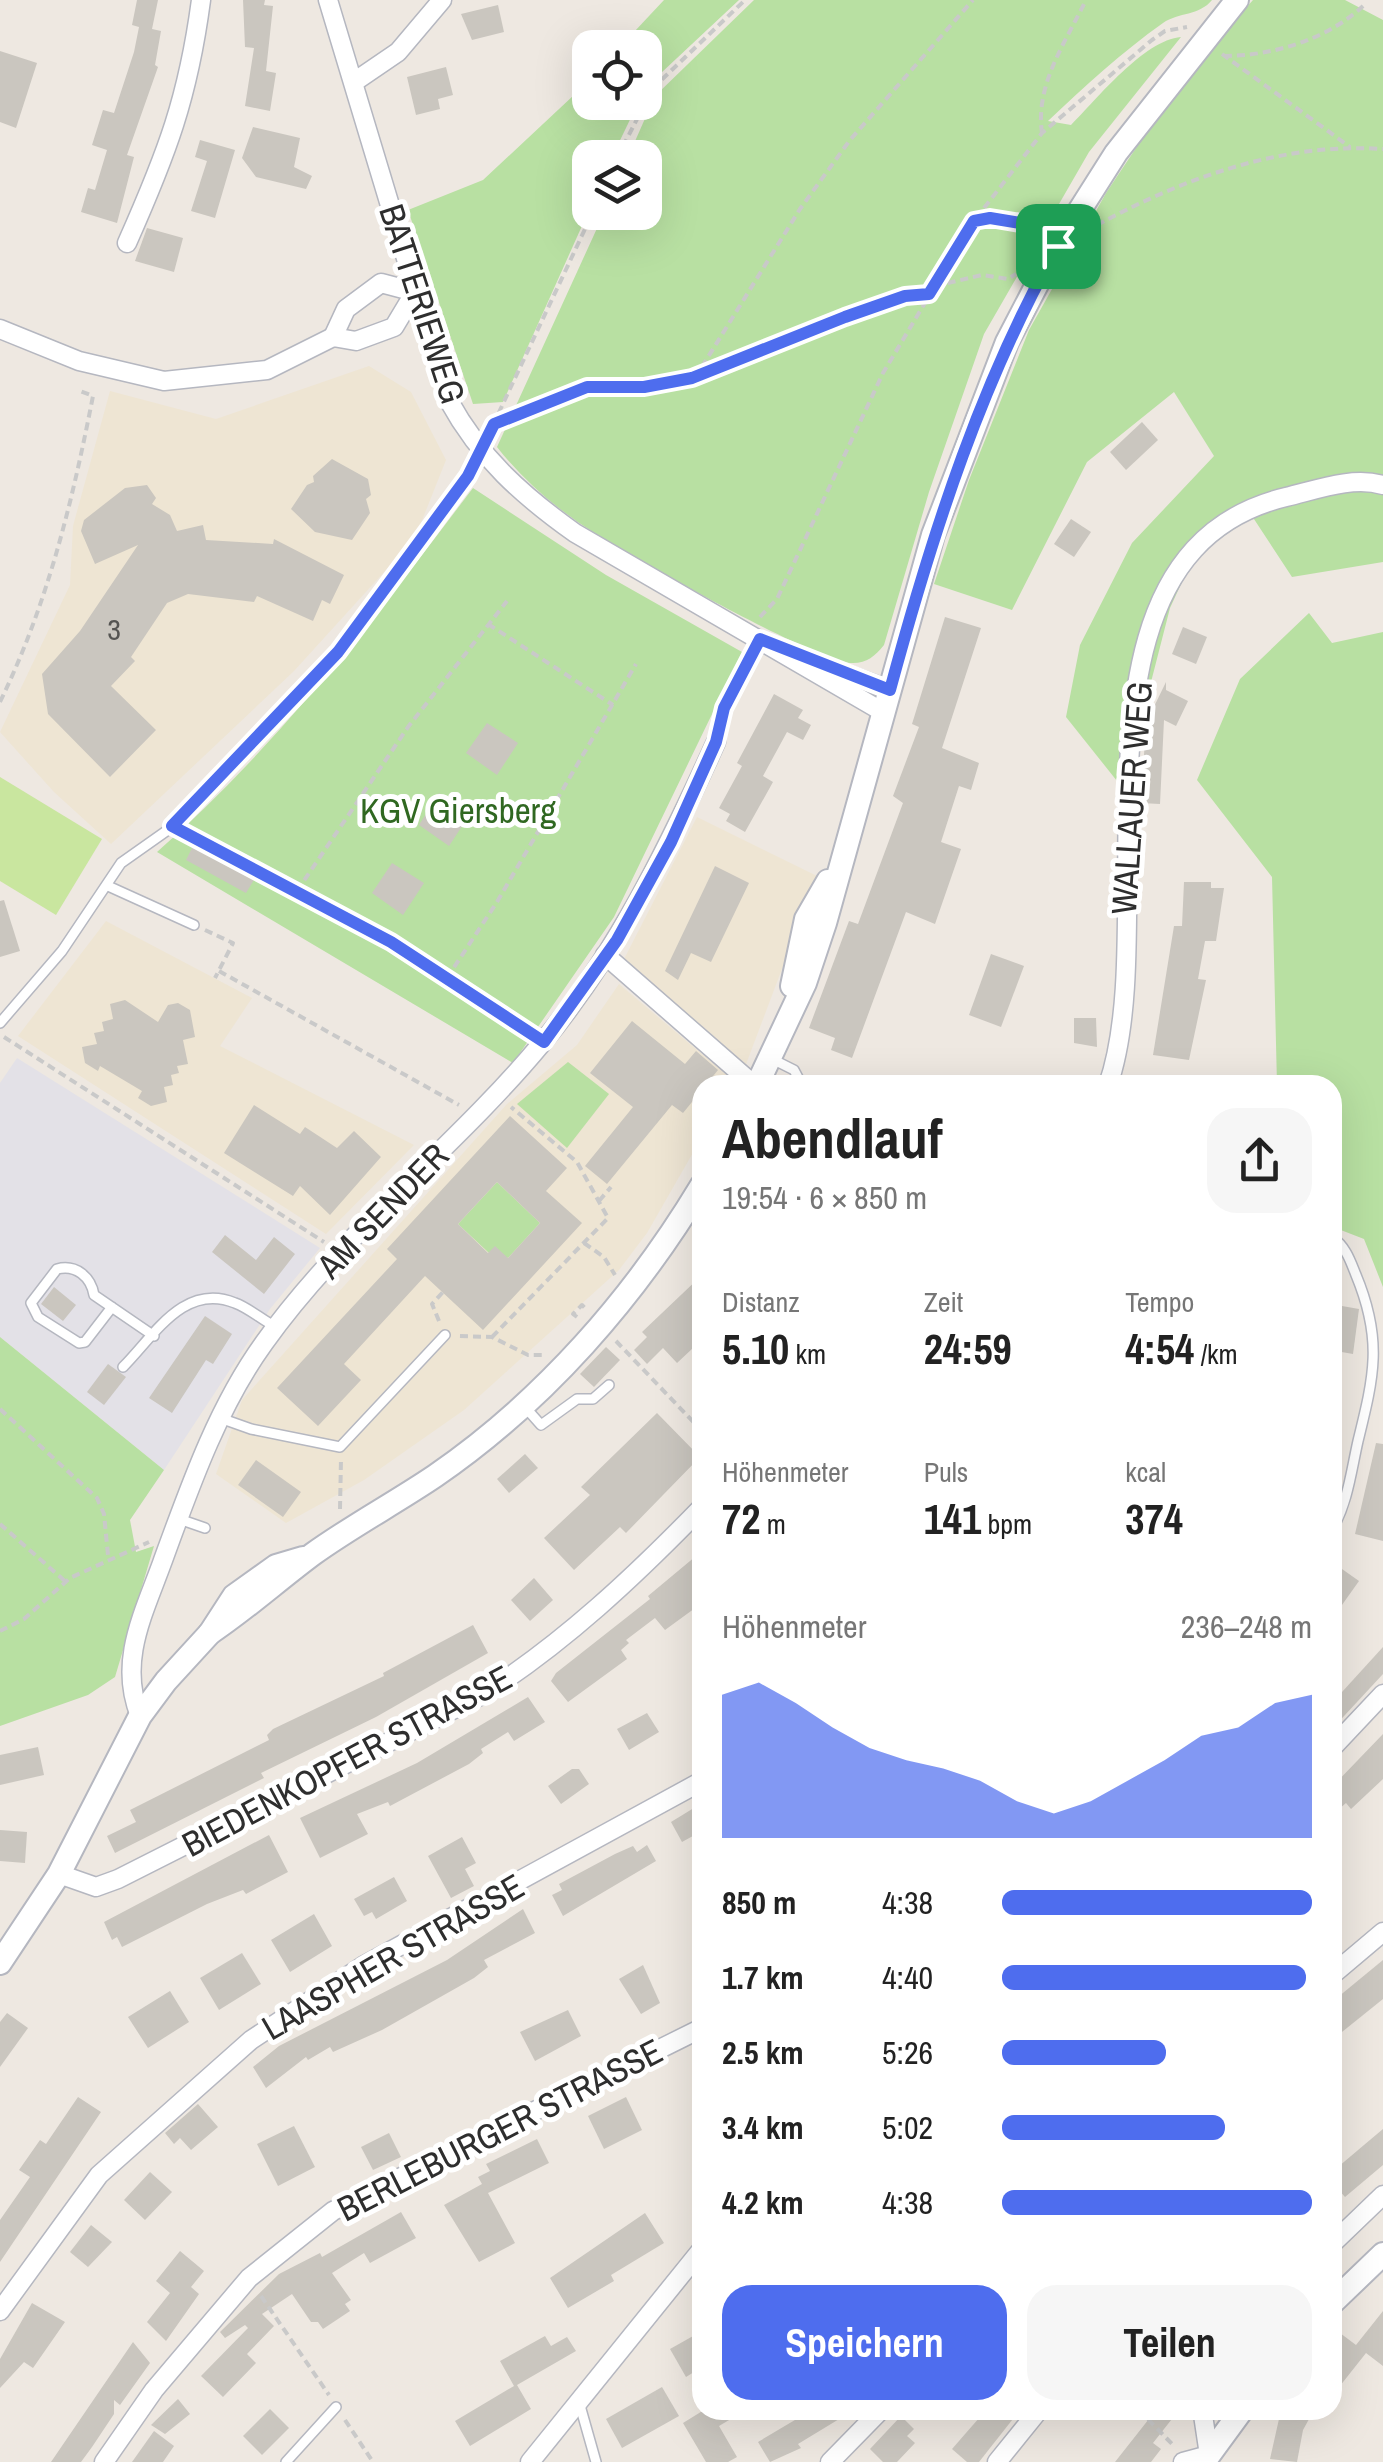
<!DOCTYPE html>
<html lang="de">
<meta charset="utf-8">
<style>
:root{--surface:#fff;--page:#f6f6f6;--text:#222;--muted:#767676;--accent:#4e6dee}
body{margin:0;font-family:"Archivo Narrow",sans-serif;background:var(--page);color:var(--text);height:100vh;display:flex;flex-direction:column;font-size:38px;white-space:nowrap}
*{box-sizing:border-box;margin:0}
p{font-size:32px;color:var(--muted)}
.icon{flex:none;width:55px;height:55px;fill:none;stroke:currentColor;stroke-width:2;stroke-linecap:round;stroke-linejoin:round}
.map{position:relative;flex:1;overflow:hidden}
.panel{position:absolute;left:692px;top:1075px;width:650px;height:1345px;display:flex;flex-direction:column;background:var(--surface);border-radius:30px;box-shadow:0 10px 40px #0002}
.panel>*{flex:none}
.buttons{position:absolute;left:572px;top:30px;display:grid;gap:20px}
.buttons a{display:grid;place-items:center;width:90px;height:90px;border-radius:20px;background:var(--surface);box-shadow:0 10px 40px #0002;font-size:50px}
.pin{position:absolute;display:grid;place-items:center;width:85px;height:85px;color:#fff;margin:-42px;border-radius:20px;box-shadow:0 5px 15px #0006}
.round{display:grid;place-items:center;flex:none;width:105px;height:105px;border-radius:30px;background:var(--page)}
.overview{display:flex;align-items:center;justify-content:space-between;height:170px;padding:0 30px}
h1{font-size:55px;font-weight:700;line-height:75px}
.metrics{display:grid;grid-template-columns:repeat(3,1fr);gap:15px;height:170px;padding:10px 30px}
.metrics div{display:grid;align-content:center}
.metrics b{font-size:42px;font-weight:700}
.metrics small{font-size:28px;font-weight:400}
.metrics p{font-size:28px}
.chart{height:280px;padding:20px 30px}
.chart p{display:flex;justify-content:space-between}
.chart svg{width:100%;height:180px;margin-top:10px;fill:var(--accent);opacity:.7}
.cta{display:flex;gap:20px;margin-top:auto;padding:20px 30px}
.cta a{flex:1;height:115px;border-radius:30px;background:var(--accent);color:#fff;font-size:40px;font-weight:700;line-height:115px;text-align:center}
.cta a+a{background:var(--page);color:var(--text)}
ul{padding:0 30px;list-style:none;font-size:32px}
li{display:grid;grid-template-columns:160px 120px 1fr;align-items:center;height:75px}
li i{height:25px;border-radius:12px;background:var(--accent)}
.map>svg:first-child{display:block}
.industrial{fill:#e3e1e7}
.education{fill:#eee5d3}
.green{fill:#b8e0a2}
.pitch{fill:#c9e69f}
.building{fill:#cac6bf;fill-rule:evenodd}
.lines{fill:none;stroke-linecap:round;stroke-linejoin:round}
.service-casing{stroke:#b5b7c0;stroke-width:12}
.minor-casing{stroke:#b5b7c0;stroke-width:21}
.tertiary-casing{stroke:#b5b7c0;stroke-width:26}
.path{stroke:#c9c9c9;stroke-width:4;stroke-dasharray:8 5;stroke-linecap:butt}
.service{stroke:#fff;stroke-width:9}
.minor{stroke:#fff;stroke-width:18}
.tertiary{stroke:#fff;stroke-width:22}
.route-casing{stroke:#fff;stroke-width:20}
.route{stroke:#4e6dee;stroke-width:12}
.labels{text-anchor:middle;stroke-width:10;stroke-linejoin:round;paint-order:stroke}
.number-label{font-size:30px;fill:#555452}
.street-label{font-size:35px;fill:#2e2e2e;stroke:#fff}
.park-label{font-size:35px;fill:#306821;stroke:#fff}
</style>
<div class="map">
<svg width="1383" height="2462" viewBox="0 0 1383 2462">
<rect width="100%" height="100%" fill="#eee8e1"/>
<polygon class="industrial" points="17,1058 320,1248 270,1309 164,1470 0,1337 0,1083"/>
<g class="education">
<polygon points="369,366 411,392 446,460 415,538 294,671 111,844 54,792 0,732 70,585 73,526 110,391 216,419"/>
<polygon points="697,817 817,876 745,1067 623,961"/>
<polygon points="106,921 252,998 220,1046 414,1145 326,1234 18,1036"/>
<polygon points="619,984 735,1082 702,1085 702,1137 647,1233 619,1270 464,1410 364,1480 286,1523 216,1474 242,1400 507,1104 577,1045"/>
</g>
<g class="green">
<polygon points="664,0 739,0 645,88 645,48 620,47"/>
<path d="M754,0H1212C1199,16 1179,12 1163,23C1122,52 1085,86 1048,121L1071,125C1097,99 1144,40 1181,37L1089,152L984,334L929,492L884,645C875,656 867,663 853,663C819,664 610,546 575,520C545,499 519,475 497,447L604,213L645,212V158L628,157L655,96Z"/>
<polygon points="1253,0 1345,0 1383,20 1383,562 1292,577 1252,516 1193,558 1170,608 1141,721 1117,781 1066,717 1080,645 1132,543 1214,456 1174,392 1087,462 1012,610 934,584 969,480 1029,330 1106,193 1180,82"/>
<polygon points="590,80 590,102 638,103 612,157 590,158 590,208 503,402 473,404 408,210 483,180"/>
<path d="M473,488L606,575L742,652L614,917L513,1063L157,852C279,745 375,617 473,488Z"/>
<polygon points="1309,613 1332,643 1383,632 1383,1287 1364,1239 1333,1227 1332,1085 1277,1085 1272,877 1197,780 1240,679"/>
<polygon points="568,1062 609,1094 567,1148 517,1104"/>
<polygon points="497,1182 540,1223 508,1258 489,1253 458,1224"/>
<polygon points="0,1337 164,1470 130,1520 136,1552 154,1546 115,1677 88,1695 0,1726"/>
</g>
<polygon class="pitch" points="0,777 102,839 56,915 0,881"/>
<g class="building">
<polygon points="137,0 158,0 152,29 161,31 155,65 158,67 127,155 134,157 117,223 81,212 88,188 95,190 107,150 92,145 103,110 114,113 134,52 139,27 132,25"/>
<polygon points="243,0 265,0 264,5 273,6 266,71 276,73 270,111 245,106 254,48 245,47"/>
<polygon points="498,5 504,32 472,40 461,14"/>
<polygon points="0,51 37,63 16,128 0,122"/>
<polygon points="446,67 453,95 438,99 440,109 416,115 407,77"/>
<polygon points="253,127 300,138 294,167 312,176 306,189 256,177 242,158"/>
<polygon points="200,140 235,150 215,218 191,211 207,161 195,157"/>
<polygon points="147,228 183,238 174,272 135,261"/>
<polygon points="1142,422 1158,440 1126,470 1110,452"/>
<polygon points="332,459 368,479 371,495 366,499 370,513 352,540 315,532 291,509 307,485 314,482 313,476"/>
<polygon points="147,485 156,498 152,504 170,515 177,531 203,525 206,540 273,544 274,539 344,575 330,604 322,600 313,621 257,596 254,602 188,594 167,603 131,657 135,661 111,686 156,730 110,777 48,714 42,674 80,631 138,545 95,564 81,531 84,520 125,488"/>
<polygon points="1071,519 1091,532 1074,557 1054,544"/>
<polygon points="945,617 981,628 942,748 979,763 971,790 959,786 941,842 961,849 935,924 906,912 852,1058 831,1050 835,1038 809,1028 849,921 858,924 903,803 893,796 919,727 912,724"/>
<polygon points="1183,627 1207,637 1196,664 1172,654"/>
<polygon points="1166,682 1166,690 1188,701 1176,726 1164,720 1160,804 1141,803 1146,723"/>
<polygon points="774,694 803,710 798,718 811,725 803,740 787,732 763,776 773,782 745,832 726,821 730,814 719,808 742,766 737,763"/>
<polygon points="487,723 518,743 497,775 466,753"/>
<polygon points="439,793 470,814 449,846 419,825"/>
<polygon points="194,844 255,878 246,893 186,860"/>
<polygon points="392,863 424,883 403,915 372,893"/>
<polygon points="715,866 749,883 711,962 691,953 678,980 665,971"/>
<polygon points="1184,882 1211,882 1211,888 1224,888 1216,941 1205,941 1198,979 1206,980 1189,1060 1153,1055 1174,926 1182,926"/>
<polygon points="4,900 20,951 0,957 0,901"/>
<polygon points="991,954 1024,966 1001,1027 969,1015"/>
<polygon points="125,1000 158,1022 168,1005 178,1003 190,1010 195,1037 183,1040 188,1064 177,1066 179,1073 171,1075 173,1085 164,1087 167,1102 151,1106 138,1098 142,1091 100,1066 98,1071 85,1063 82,1047 97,1044 94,1033 104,1031 102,1022 113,1019 110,1004"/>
<polygon points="1074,1018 1096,1018 1097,1047 1074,1043"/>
<polygon points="632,1021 685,1064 696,1051 718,1070 683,1113 672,1105 607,1184 585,1166 633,1107 590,1073"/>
<polygon points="254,1105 300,1134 305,1127 337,1148 354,1131 381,1157 330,1215 300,1186 293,1196 224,1153"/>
<path d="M510,1116L567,1168L546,1191L582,1223L483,1330L425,1276L344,1364L361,1380L318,1426L277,1388L397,1259L387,1249ZM497,1182L540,1223L508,1258L495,1246L488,1253L458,1224Z"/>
<polygon points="225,1235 256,1260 274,1237 295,1254 264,1294 212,1252"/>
<polygon points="702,1275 702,1356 693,1348 677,1363 663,1348 647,1364 634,1350 647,1337 642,1332"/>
<polygon points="54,1287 76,1305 63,1321 41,1304"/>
<polygon points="1342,1306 1359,1309 1353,1354 1336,1351"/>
<polygon points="205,1316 232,1334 213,1364 206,1360 172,1413 149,1398"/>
<polygon points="606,1347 620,1360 594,1387 580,1374"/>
<polygon points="108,1364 126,1377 104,1405 87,1392"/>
<polygon points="657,1413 700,1457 626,1533 620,1527 574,1570 544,1538 590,1495 581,1487"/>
<polygon points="1376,1443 1383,1444 1383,1541 1355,1534"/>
<polygon points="525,1454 538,1468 509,1493 497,1479"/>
<polygon points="256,1460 301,1492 283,1517 238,1485"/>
<polygon points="702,1551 702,1603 665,1630 655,1618 626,1640 629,1643 621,1650 627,1659 568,1702 551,1681 556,1673 650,1599 648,1596"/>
<polygon points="1332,1562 1359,1581 1332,1619"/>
<polygon points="534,1578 553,1600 530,1621 511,1600"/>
<polygon points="473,1625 488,1653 376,1717 261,1773 264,1778 115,1853 107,1836 136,1822 130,1810 269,1740 267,1735 273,1729 384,1676 383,1673"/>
<polygon points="1383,1647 1383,1674 1332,1729 1332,1703"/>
<polygon points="528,1697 545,1722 514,1741 508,1732 481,1749 483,1753 469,1764 390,1806 388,1802 357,1814 368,1834 320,1858 300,1818 417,1763"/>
<polygon points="647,1713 659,1732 629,1750 617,1729"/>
<polygon points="1383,1734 1383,1779 1351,1809 1346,1803 1332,1815 1332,1787"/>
<polygon points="38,1747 44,1775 0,1785 0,1755"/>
<polygon points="572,1769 579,1769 589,1784 561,1804 548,1786"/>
<polygon points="702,1803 702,1831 682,1842 671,1822"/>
<polygon points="0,1830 27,1832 25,1863 0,1861"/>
<polygon points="269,1835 288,1872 246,1894 243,1890 207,1904 122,1947 117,1937 112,1940 104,1922"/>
<polygon points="462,1837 476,1863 465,1869 474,1886 451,1898 428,1856"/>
<polygon points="647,1845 656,1861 563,1916 552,1895 562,1890 559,1884 615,1854 633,1846 637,1852"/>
<polygon points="394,1877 407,1901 376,1919 372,1912 364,1916 354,1899"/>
<polygon points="523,1909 535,1933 484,1960 488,1967 474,1978 382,2030 333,2052 330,2047 308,2060 306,2057 266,2088 253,2067 279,2046 447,1960"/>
<polygon points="314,1914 332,1946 290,1972 271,1940"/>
<polygon points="242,1953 261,1984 219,2010 200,1978"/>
<polygon points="1383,1960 1383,1999 1332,2040 1332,2002"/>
<polygon points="643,1965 660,2003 641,2014 619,1979"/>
<polygon points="170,1991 189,2022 148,2048 128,2017"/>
<polygon points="568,2010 581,2036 535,2061 520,2032"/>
<polygon points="7,2013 28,2028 0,2067 0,2022"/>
<polygon points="78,2097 101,2112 0,2262 0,2220 30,2177 19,2170 40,2140 46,2144"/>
<polygon points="626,2097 642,2130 604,2149 588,2116"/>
<polygon points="198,2104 218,2127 191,2150 180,2138 174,2144 165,2133"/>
<polygon points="294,2126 315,2167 278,2186 257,2144"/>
<polygon points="1383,2129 1383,2165 1345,2197 1332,2182 1332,2172"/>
<polygon points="389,2133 401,2157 373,2170 361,2147"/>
<polygon points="537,2139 549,2163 488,2193 515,2243 479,2262 444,2205 482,2184 478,2177 490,2171 486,2164"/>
<polygon points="150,2172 172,2192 145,2220 124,2200"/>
<polygon points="401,2212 416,2238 370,2263 364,2253 332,2273 351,2300 345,2304 350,2311 323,2329 318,2322 311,2322 292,2294 262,2314 274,2326 247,2354 256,2363 223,2397 201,2376 248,2328 245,2325 225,2338 220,2332 279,2274 320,2253 322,2257"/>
<polygon points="645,2213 664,2243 611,2275 614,2281 568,2308 550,2278"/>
<polygon points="91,2225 112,2242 88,2267 70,2252"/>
<polygon points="180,2251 204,2271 191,2287 199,2294 166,2341 147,2322 170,2293 156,2281"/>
<polygon points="32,2303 65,2322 33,2368 24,2362 0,2388 0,2359"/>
<polygon points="1383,2311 1383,2366 1366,2353 1332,2396 1332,2327 1356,2345"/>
<polygon points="702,2331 702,2367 686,2377 670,2349"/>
<polygon points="545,2336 551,2346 567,2337 576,2351 517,2385 531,2409 470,2446 455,2421 514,2386 500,2361"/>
<polygon points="133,2342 150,2363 120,2405 114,2400 114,2414 92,2447 81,2462 51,2462"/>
<polygon points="662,2387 679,2416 622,2448 606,2419"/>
<polygon points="178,2399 190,2414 165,2434 151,2425"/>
<polygon points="270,2409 289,2428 262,2455 243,2436"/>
<polygon points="704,2410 746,2410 719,2426 737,2457 728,2462 706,2462 683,2423"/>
<polygon points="796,2410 854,2410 798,2444 801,2448 770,2462 758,2442 800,2417"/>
<polygon points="986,2410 1020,2410 979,2462 967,2462 952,2449"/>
<polygon points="1156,2410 1179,2410 1153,2443 1161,2449 1151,2462 1115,2462"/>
<polygon points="1281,2410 1314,2410 1303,2430 1297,2462 1270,2459"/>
<polygon points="901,2416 914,2429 907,2436 915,2443 897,2462 883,2462 870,2449"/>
<polygon points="154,2431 174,2446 163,2462 132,2462"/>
</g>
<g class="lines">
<g class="service-casing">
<g id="service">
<polyline points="108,886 194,925"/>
<polyline points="0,1023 62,951 121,863 172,827 226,775 338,653 413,554 480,451"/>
<polyline points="772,1059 794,1070 802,1085"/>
<path d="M1332,1237C1346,1247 1350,1260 1356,1275C1383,1340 1374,1376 1358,1441C1351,1472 1348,1502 1332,1530"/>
<path d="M112,1307L85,1342L79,1343L38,1317L31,1303L57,1269C76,1264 91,1277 94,1295L154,1336"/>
<path d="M123,1367C154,1336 184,1282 235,1303C249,1308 262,1320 276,1327"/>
<polyline points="525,1407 541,1425 577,1399 593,1399 609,1385"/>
<polyline points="220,1418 251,1429 340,1447 445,1335"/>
<polyline points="179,1519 205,1528"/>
<polyline points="579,2402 596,2462"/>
<polyline points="286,2462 336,2407"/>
</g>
</g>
<g class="minor-casing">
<g id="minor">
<path d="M328,0L449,401C480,458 523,496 575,533L883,712"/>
<polyline points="354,82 398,52 442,0"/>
<path d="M127,243C167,153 188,98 201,0"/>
<polyline points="0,329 79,361 164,381 267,370 333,337 356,341 394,327 415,292"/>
<polyline points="333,337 346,309 381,283 415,292"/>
<polyline points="806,659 890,690"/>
<polyline points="605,955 754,1085"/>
<path d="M1108,1085C1166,919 1049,554 1286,497C1316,490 1352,476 1383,485"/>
<path d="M140,1716C118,1662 143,1615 162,1563C189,1489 217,1408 264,1343C343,1232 455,1148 542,1043C617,953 668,848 716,742"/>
<polyline points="1332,1748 1383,1694"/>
<path d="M59,1874L96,1887L118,1879L482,1695C564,1643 635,1576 702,1507"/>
<polyline points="1332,1975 1383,1932"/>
<polyline points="1332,2244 1383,2195"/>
<polyline points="0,2311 99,2175 251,2040 363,1966 702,1781"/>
<polyline points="1206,2410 1203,2415 1209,2455"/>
<polyline points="104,2462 154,2390 249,2278 333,2211 702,2028"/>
<polyline points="530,2462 702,2249"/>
<polyline points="830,2462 881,2410"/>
<polyline points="997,2462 1039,2410"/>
<polyline points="1183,2462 1209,2455"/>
</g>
</g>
<g class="tertiary-casing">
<g id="tertiary">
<polyline points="792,986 806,919 828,881"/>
<polyline points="757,1085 805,983 825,923 933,535 1007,342 1057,246 1116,153 1237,0"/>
<path d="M210,1633C246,1609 278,1580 313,1554C352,1526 395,1503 435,1476C544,1401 634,1298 702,1185"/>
<polyline points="0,1963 59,1874 140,1716 166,1681 210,1633 234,1596 276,1566 303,1558"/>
<polyline points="1332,2303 1383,2254"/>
<polyline points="1204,2462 1242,2410"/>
</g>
</g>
<g class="path">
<polyline points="1222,54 1350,147"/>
<path d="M1224,56C1272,56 1329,39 1364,5"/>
<path d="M1042,133C1035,85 1065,43 1086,0"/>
<polyline points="617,158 653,88 745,0"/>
<polyline points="974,221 989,218 1043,227"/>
<path d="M1097,225C1184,178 1283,142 1383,149"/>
<polyline points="935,286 982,275 1008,279 1016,274"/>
<polyline points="695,378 800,209 850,140 973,0"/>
<polyline points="494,424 587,387 644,387 693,378 845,317 905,296 929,295"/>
<polyline points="493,425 593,212"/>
<polyline points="760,617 777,599 883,373 974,221 1042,133 1152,40 1165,31 1187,27"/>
<polyline points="488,624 613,705"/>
<path d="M0,702C48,603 72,503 93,396L80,391"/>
<polyline points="720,725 750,657"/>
<polyline points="186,833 391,942 528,1031"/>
<polyline points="297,891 408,727 507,601"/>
<polyline points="205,930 233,943 215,978"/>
<polyline points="219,971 459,1105"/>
<polyline points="447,978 497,902 636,664"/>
<polyline points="4,1037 324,1242"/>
<polyline points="599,1201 611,1187"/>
<polyline points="584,1243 604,1257 615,1275"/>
<polyline points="577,1317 573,1314 582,1305 587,1310"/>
<polyline points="439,1321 432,1304 443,1292"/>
<polyline points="460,1336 492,1337 528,1355 544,1355"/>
<polyline points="492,1337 608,1218 577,1162 511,1107"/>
<polyline points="616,1341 702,1431"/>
<polyline points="0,1409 97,1498 104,1514 108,1555"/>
<polyline points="340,1509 341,1459"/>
<polyline points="0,1524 66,1582"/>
<polyline points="0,1631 24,1619 70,1578 149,1542"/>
<polyline points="261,2296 329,2395"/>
<polyline points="1139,2410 1172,2444"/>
<polyline points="345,2420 373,2462"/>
</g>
<use href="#service" class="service"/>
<use href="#minor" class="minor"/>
<use href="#tertiary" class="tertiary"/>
</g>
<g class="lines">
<g class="route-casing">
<path id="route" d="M990,218L1045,227L1064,235C982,378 933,531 890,690L760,639L724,708L716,742L671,842L617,940L544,1042L391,942L172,826L338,652L468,476L494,424L587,387H644L692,378L845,317L905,296L929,294L974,221Z"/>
</g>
<use href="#route" class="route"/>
</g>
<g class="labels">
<g class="number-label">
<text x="114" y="640">3</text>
</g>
<g class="street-label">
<text transform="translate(422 304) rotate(72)" y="12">BATTERIEWEG</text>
<text transform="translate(1132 798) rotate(-86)" y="12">WALLAUER WEG</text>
<text transform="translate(383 1211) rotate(-46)" y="12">AM SENDER</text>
<text transform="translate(347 1761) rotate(-28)" y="12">BIEDENKOPFER STRASSE</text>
<text transform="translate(393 1957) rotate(-30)" y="12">LAASPHER STRASSE</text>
<text transform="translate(500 2130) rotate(-27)" y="12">BERLEBURGER STRASSE</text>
</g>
<g class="park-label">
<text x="458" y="823">KGV Giersberg</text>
</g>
</g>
</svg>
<div class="buttons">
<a><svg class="icon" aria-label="locate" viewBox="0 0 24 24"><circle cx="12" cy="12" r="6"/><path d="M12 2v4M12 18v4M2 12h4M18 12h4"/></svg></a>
<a><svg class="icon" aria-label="layers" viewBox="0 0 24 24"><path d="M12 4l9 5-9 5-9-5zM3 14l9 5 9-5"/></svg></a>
</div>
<div class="pin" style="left:1058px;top:246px;background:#1e9e55"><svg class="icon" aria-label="arrive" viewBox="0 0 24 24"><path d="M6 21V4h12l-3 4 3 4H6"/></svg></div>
<section class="panel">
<div class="overview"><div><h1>Abendlauf</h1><p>19:54 · 6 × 850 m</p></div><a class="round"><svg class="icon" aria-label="share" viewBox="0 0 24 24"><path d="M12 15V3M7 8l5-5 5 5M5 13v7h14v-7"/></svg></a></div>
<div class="metrics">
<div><p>Distanz</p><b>5.10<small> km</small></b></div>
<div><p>Zeit</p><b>24:59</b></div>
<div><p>Tempo</p><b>4:54<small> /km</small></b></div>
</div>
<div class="metrics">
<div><p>Höhenmeter</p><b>72<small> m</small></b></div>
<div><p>Puls</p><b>141<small> bpm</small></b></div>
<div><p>kcal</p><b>374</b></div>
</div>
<div class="chart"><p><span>Höhenmeter</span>236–248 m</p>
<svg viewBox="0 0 160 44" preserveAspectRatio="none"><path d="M0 44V9L10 6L20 11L30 17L40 22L50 25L60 27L70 30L80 35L90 38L100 35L110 30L120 25L130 19L140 17L150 11L160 9V44z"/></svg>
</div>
<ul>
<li><b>850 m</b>4:38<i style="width:100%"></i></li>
<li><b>1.7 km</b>4:40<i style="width:98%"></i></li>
<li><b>2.5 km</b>5:26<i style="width:53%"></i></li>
<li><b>3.4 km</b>5:02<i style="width:72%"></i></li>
<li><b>4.2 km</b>4:38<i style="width:100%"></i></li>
</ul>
<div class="cta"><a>Speichern</a><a>Teilen</a></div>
</section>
</div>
